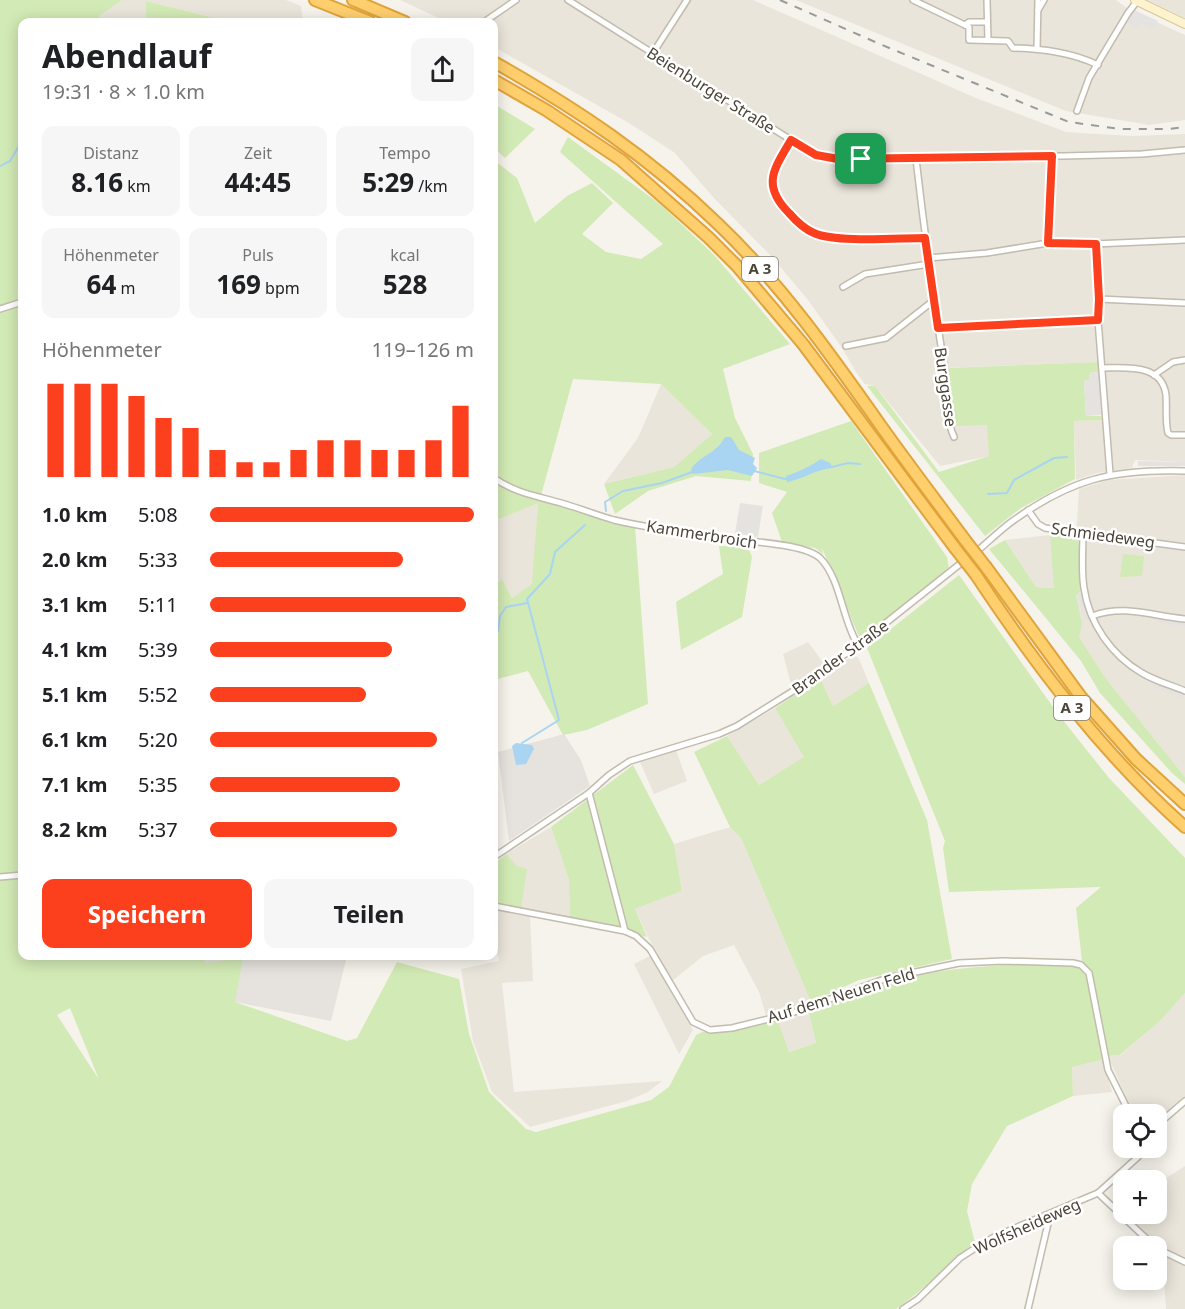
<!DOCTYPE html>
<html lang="de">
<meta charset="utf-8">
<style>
:root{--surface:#fff;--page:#f6f6f6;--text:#202124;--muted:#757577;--accent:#fc3f1d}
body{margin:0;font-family:"Noto Sans",sans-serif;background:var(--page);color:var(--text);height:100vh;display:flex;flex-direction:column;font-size:22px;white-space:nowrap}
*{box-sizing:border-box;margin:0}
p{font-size:20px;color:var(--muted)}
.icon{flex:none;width:33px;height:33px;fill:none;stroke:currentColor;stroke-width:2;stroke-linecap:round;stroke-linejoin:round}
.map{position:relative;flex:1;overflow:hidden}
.details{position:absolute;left:18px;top:18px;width:480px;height:942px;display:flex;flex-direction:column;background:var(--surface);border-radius:12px;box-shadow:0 3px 15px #0003}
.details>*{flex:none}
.buttons{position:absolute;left:1113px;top:1104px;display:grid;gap:12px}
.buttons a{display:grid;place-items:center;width:54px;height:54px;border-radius:12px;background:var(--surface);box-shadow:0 3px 15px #0003;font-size:30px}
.pin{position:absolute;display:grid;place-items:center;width:51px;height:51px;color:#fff;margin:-26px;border-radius:12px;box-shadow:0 3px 9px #0006}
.round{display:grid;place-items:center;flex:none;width:63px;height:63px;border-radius:12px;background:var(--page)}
.headline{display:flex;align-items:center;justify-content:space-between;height:102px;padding:0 24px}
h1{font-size:33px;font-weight:700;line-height:45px}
.figures{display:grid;grid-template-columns:repeat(3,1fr);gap:9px;height:102px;padding:6px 24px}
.figures div{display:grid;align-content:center;border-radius:12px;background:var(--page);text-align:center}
.figures b{font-size:26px;font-weight:700}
.figures small{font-size:16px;font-weight:400}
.figures p{font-size:16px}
.chart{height:168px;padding:12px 24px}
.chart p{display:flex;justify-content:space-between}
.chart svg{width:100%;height:108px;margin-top:6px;stroke:var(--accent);stroke-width:6}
.button{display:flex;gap:12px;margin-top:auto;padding:12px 24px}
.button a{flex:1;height:69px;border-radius:12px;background:var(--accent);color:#fff;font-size:24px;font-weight:700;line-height:69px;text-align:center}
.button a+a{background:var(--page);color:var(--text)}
ul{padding:0 24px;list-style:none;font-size:20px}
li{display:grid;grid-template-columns:96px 72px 1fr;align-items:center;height:45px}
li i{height:15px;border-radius:8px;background:var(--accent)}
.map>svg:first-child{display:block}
.residential{fill:#eae5da}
.industrial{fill:#e6e2dd}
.green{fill:#d2eab5;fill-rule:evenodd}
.parking{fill:#e5e3e0}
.water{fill:#a9d4f2}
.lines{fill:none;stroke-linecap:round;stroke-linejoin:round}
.stream{stroke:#a9d4f2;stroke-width:2}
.street-casing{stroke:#c2bbae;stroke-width:8}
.secondary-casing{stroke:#d6c79b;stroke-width:10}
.highway-casing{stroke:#e0a43c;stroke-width:14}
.street{stroke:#fff;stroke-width:5}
.secondary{stroke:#fff3cd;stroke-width:8}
.highway{stroke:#ffcf6e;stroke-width:10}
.rail{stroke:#9a9a9a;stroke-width:2;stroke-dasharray:8 8;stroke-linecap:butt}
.highway-bridge-casing{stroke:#e0a43c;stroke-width:14;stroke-linecap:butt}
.highway-bridge{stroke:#ffcf6e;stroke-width:10}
.route-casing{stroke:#fff;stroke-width:12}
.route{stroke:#fc3f1d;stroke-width:8}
.labels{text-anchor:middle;stroke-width:5;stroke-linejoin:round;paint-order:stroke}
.shield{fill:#fff;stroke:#817c74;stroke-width:1.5}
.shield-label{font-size:15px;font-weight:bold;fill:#4b4439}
.street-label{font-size:16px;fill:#4b4439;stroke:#fff}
</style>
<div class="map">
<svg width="1185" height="1309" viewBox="0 0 1185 1309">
<rect width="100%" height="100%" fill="#f6f3ec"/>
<g class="residential">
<polygon points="122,0 286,0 301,6 303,22 220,22 219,19 146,1 146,22 100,22 98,16"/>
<polygon points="400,0 753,0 976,98 1066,132 1132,136 1185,134 1185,462 1135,460 1132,468 1097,473 1076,480 1074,421 1104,420 1101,369 1098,362 942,368 948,425 988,425 990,456 940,466 875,386 865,384 856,372 842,348 808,300 771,256 713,197 675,153 629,123 494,47 494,22 447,22"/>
<polygon points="796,0 1116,0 1128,9 1185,35 1185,120 1149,125 1066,111"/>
<polygon points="1147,0 1185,0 1185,18"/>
<polygon points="661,384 712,434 674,467 604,484 638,438"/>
<polygon points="1185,475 1185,777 1107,680 1079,637 1076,596 1080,592 1079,544 1076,540 1079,489 1109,480"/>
<polygon points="538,502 533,584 512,598 502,579 494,583 494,521"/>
<polygon points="1051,535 1055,588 1036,587 1005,540"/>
<polygon points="808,642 825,665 792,688 783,654"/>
<polygon points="852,656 858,657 869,683 833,706 820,678"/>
<polygon points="775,708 805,757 759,785 727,736"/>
<polygon points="676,750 687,781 654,794 640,762"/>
<polygon points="551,827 569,880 570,919 521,909 517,867 506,854"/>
<polygon points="730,827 741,838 811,1002 766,1015 759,992 734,945 703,956 672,981 648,937 635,909 682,891 674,844"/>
<polygon points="494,910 530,917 533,981 502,983 514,1092 662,1081 648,1092 627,1101 530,1127 492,1092 473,1041 461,969 499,961 494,930"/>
<polygon points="650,956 693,1030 679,1054 634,964"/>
<polygon points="1185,993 1185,1097 1157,1121 1156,1114 1136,1114 1125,1095 1108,1056 1121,1055 1160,1021"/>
<polygon points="809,1013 816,1043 788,1052 778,1021"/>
<polygon points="1102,1060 1112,1092 1073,1096 1072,1067"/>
<polygon points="1185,1166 1185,1309 1166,1309 1162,1250 1133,1222 1142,1214 1156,1214 1157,1184"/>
</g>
<g class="industrial">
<polygon points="564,734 581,760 590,786 509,841 498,752"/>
<polygon points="204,956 347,956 331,1021 235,1002 204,963"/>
</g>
<g class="green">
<path d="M0,0H122L99,16L100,22H22V956H204L205,963L243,958L235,1002L347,1041L357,1038L397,962L459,979L469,1034L489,1092L526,1129L536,1132L651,1100L669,1087L696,1035L702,1032L733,1031L778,1021L789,1052L816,1043L809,1013C825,1006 842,998 859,991C913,971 973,966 1030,964C1046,964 1070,959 1083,972C1094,984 1099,1042 1102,1060L1072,1067L1073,1096L1007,1126L972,1184L967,1211L975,1243C947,1263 925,1290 896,1309H0ZM70,1008L98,1077V1078L57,1015Z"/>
<polygon points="146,1 219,19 220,22 146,22"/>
<polygon points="494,104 535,129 505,158 494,148"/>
<polygon points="568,137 660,204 714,255 790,344 723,369 735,418 753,454 751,481 696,476 648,491 615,514 604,484 674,467 712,434 661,384 573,379 540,499 635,526 648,704 587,730 563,735 528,671 494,680 494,584 502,579 512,598 532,584 538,503 494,521 494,160 517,178 535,223 567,196 592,183 613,203 582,234 606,252 641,259 663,244 560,152"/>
<polygon points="1098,362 1099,372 1089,373 1089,380 1084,381 1086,416 1101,416 1102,420 1074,421 1075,479 1021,508 985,536 867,386 875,386 939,472 989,456 987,425 951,426 947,368"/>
<polygon points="851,421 947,557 949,569 860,639 822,548 823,554 815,548 782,542 772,513 787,492 759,483 759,453"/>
<polygon points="1050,535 1076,535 1079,544 1080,592 1076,596 1082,624 1079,637 1107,680 1185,777 1185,784 1172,773 1100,693 1081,661 989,549 1005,540 1036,587 1054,588"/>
<polygon points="719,546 748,546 752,557 742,617 681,650 676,602 723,574"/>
<polygon points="1123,554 1144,556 1142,576 1120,577"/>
<polygon points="959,575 1058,714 1109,778 1185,858 1185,993 1160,1021 1120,1055 1108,1056 1092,977 1082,961 1076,908 1101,887 949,892 943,848 945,841 867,648"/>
<polygon points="820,678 833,706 869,683 927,820 952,959 859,980 811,1002 741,838 730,827 694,752 727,736 759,785 804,757 775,708"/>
<polygon points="633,765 674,844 682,891 635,909 647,937 570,919 569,880 551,827"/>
<polygon points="506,854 517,866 527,869 521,909 494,904 494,864"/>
</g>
<g class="parking">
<polygon points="1134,10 1158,21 1154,30 1142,24 1139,29 1127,23"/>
<polygon points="1099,372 1101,415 1086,416 1084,381 1089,380 1089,373"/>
<polygon points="1138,461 1185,462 1185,466 1138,466"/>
<polygon points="740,503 763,506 758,537 735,533"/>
<polygon points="1082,591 1084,602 1091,622 1085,620 1080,605 1078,595"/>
<polygon points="1156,617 1185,621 1185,627 1155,622"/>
<polygon points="1152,681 1185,693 1185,695 1182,698 1153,686"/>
</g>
<g class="water">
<path d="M725,437H731L739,450L755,458L753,464L757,468L752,476L728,470L693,474L691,469C701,455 717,453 725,437Z"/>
<path d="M821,459L830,463L833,468C816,469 804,479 787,482L786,476C798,472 811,466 821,459Z"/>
<polygon points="516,743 532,745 534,749 526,764 516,765 512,746"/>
</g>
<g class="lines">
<g class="stream">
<polyline points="0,166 10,161 22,141"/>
<polyline points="832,467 848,463 860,464"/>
<polyline points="754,471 785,479 789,478"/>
<polyline points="988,494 1007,493 1014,480 1054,458 1067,457"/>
<polyline points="606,511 605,502 623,491 662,483 695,471"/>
<polyline points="494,631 498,631 500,616 506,607 527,603"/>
<polyline points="522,743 559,720 527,599 550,574 555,552 585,525"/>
</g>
<g class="street-casing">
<g id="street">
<polyline points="568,0 791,140 816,155 824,158 890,159 1063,156 1142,154 1185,150"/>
<path d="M913,0L969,27V40L1008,41L1013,48C1042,49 1071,52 1098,65"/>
<polyline points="987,0 988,40"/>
<polyline points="1038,10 1044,0"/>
<polyline points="484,22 516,0"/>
<polyline points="965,25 969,22 987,22"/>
<polyline points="1037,49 1038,0"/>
<polyline points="653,53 687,0"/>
<polyline points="1077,111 1089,78 1128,13 1138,0"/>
<path d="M791,140C774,169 761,185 789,213C796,221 804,229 814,233C837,243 898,238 925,238"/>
<path d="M916,159C924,228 933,296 944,365C947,389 944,415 954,437"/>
<polyline points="1048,243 1052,156"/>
<polyline points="1096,244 1098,320 1110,474"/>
<polyline points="928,258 987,253 1048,243 1072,245 1185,240"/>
<polyline points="843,287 865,274 929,264"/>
<polyline points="1099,299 1185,303"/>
<polyline points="0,309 22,302"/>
<polyline points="938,328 1098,320"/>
<polyline points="846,346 886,338 933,301"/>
<path d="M1103,368C1125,368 1162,363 1166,395C1167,407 1165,420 1168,433L1171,435H1185"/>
<polyline points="1154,375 1173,362 1185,360"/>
<path d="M494,478C515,493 537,496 561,503C579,508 596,515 614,520C652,529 692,534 731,539C752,542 805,544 820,558C841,579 842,620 858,645"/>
<polyline points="1028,510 1038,524 1045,528 1185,547"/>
<path d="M1083,532C1083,550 1081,570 1084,588C1089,623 1111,655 1142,673C1155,681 1171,685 1185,691"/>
<path d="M975,553C987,543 998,532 1010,523C1070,479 1112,469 1185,471"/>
<path d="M1092,616C1125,604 1152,616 1185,619"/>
<polyline points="589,793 625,931"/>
<polyline points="494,857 589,793 609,775 630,761 719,734 737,726 793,691 858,645 965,560"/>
<polyline points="0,877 22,875"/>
<polyline points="494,906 625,931 636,936 650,949 693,1022 710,1030 732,1028 789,1014 887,978 959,963 1003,961 1073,963 1081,965 1089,973 1108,1070 1130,1114"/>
<polyline points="1156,1126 1185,1101"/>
<polyline points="1098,1193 1154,1246"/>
<polyline points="1156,1248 1185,1262"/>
<polyline points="903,1309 918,1299 960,1258 977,1247 996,1236 1098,1193 1138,1157 1142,1148"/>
<polyline points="1028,1309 1050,1215"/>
</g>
</g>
<g class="secondary-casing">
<polyline id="secondary" points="1135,0 1185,24"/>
</g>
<g class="highway-casing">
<g id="highway">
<polyline points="315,0 370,22"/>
<polyline points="353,0 405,22"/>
<path d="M494,62C577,109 649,157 718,224C781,284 831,355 881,426C908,464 937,502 965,540"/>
<polyline points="494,80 546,110 621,160 708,237 737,266 803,344 955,548"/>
<polyline points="986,567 1081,697 1136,759 1185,804"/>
<path d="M976,575C1037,667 1103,754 1185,827"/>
</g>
</g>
<use href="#street" class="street"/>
<use href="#secondary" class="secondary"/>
<use href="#highway" class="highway"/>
<polyline class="rail" points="780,0 882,45 1069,122 1120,129 1168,129 1185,127"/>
<g class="highway-bridge-casing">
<g id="highway-bridge">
<polyline points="965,540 986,567"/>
<polyline points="955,548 976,575"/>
</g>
</g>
<use href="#highway-bridge" class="highway-bridge"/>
</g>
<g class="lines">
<g class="route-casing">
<path id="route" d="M791,140L816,155L838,159L1052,156L1048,243L1096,244L1099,299L1098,320L938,328L925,238C898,238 836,243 814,233C804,229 796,221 789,213C761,185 774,169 791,140Z"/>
</g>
<use href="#route" class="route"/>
</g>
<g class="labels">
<g class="shield">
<rect x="742" y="257" width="36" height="24" rx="4.5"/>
<rect x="1054" y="696" width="36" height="24" rx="4.5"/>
</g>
<g class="shield-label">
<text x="760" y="274">A 3</text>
<text x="1072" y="713">A 3</text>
</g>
<g class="street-label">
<text transform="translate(711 90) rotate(32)" y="6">Beienburger Straße</text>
<text transform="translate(946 387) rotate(82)" y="6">Burggasse</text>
<text transform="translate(702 534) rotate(9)" y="6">Kammerbroich</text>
<text transform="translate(1103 535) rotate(8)" y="6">Schmiedeweg</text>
<text transform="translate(840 657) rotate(-36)" y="6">Brander Straße</text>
<text transform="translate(841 995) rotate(-17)" y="6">Auf dem Neuen Feld</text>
<text transform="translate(1027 1226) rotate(-24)" y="6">Wolfsheideweg</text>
</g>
</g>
</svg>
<div class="buttons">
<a><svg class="icon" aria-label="locate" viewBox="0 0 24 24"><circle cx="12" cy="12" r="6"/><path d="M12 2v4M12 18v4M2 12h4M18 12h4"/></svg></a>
<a>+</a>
<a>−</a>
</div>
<div class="pin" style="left:861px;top:159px;background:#1e9e55"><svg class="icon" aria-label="arrive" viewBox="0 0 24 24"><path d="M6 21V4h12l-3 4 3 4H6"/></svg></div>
<section class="details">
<div class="headline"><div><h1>Abendlauf</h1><p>19:31 · 8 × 1.0 km</p></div><a class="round"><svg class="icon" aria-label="share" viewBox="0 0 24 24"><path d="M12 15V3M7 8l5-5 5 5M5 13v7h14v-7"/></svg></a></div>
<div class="figures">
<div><p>Distanz</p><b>8.16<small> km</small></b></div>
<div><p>Zeit</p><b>44:45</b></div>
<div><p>Tempo</p><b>5:29<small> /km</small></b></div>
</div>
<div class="figures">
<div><p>Höhenmeter</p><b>64<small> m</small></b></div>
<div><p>Puls</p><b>169<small> bpm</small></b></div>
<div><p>kcal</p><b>528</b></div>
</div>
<div class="chart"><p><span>Höhenmeter</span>119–126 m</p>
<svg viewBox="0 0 160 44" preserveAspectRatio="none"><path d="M5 44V6M15 44V6M25 44V6M35 44V11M45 44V20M55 44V24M65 44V33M75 44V38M85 44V38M95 44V33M105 44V29M115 44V29M125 44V33M135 44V33M145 44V29M155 44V15"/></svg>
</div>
<ul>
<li><b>1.0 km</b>5:08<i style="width:100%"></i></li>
<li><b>2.0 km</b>5:33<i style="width:73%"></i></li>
<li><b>3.1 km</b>5:11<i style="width:97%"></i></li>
<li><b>4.1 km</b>5:39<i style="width:69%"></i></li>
<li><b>5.1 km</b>5:52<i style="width:59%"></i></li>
<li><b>6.1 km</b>5:20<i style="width:86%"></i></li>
<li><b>7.1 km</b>5:35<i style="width:72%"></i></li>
<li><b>8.2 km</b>5:37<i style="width:71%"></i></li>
</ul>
<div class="button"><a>Speichern</a><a>Teilen</a></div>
</section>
</div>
